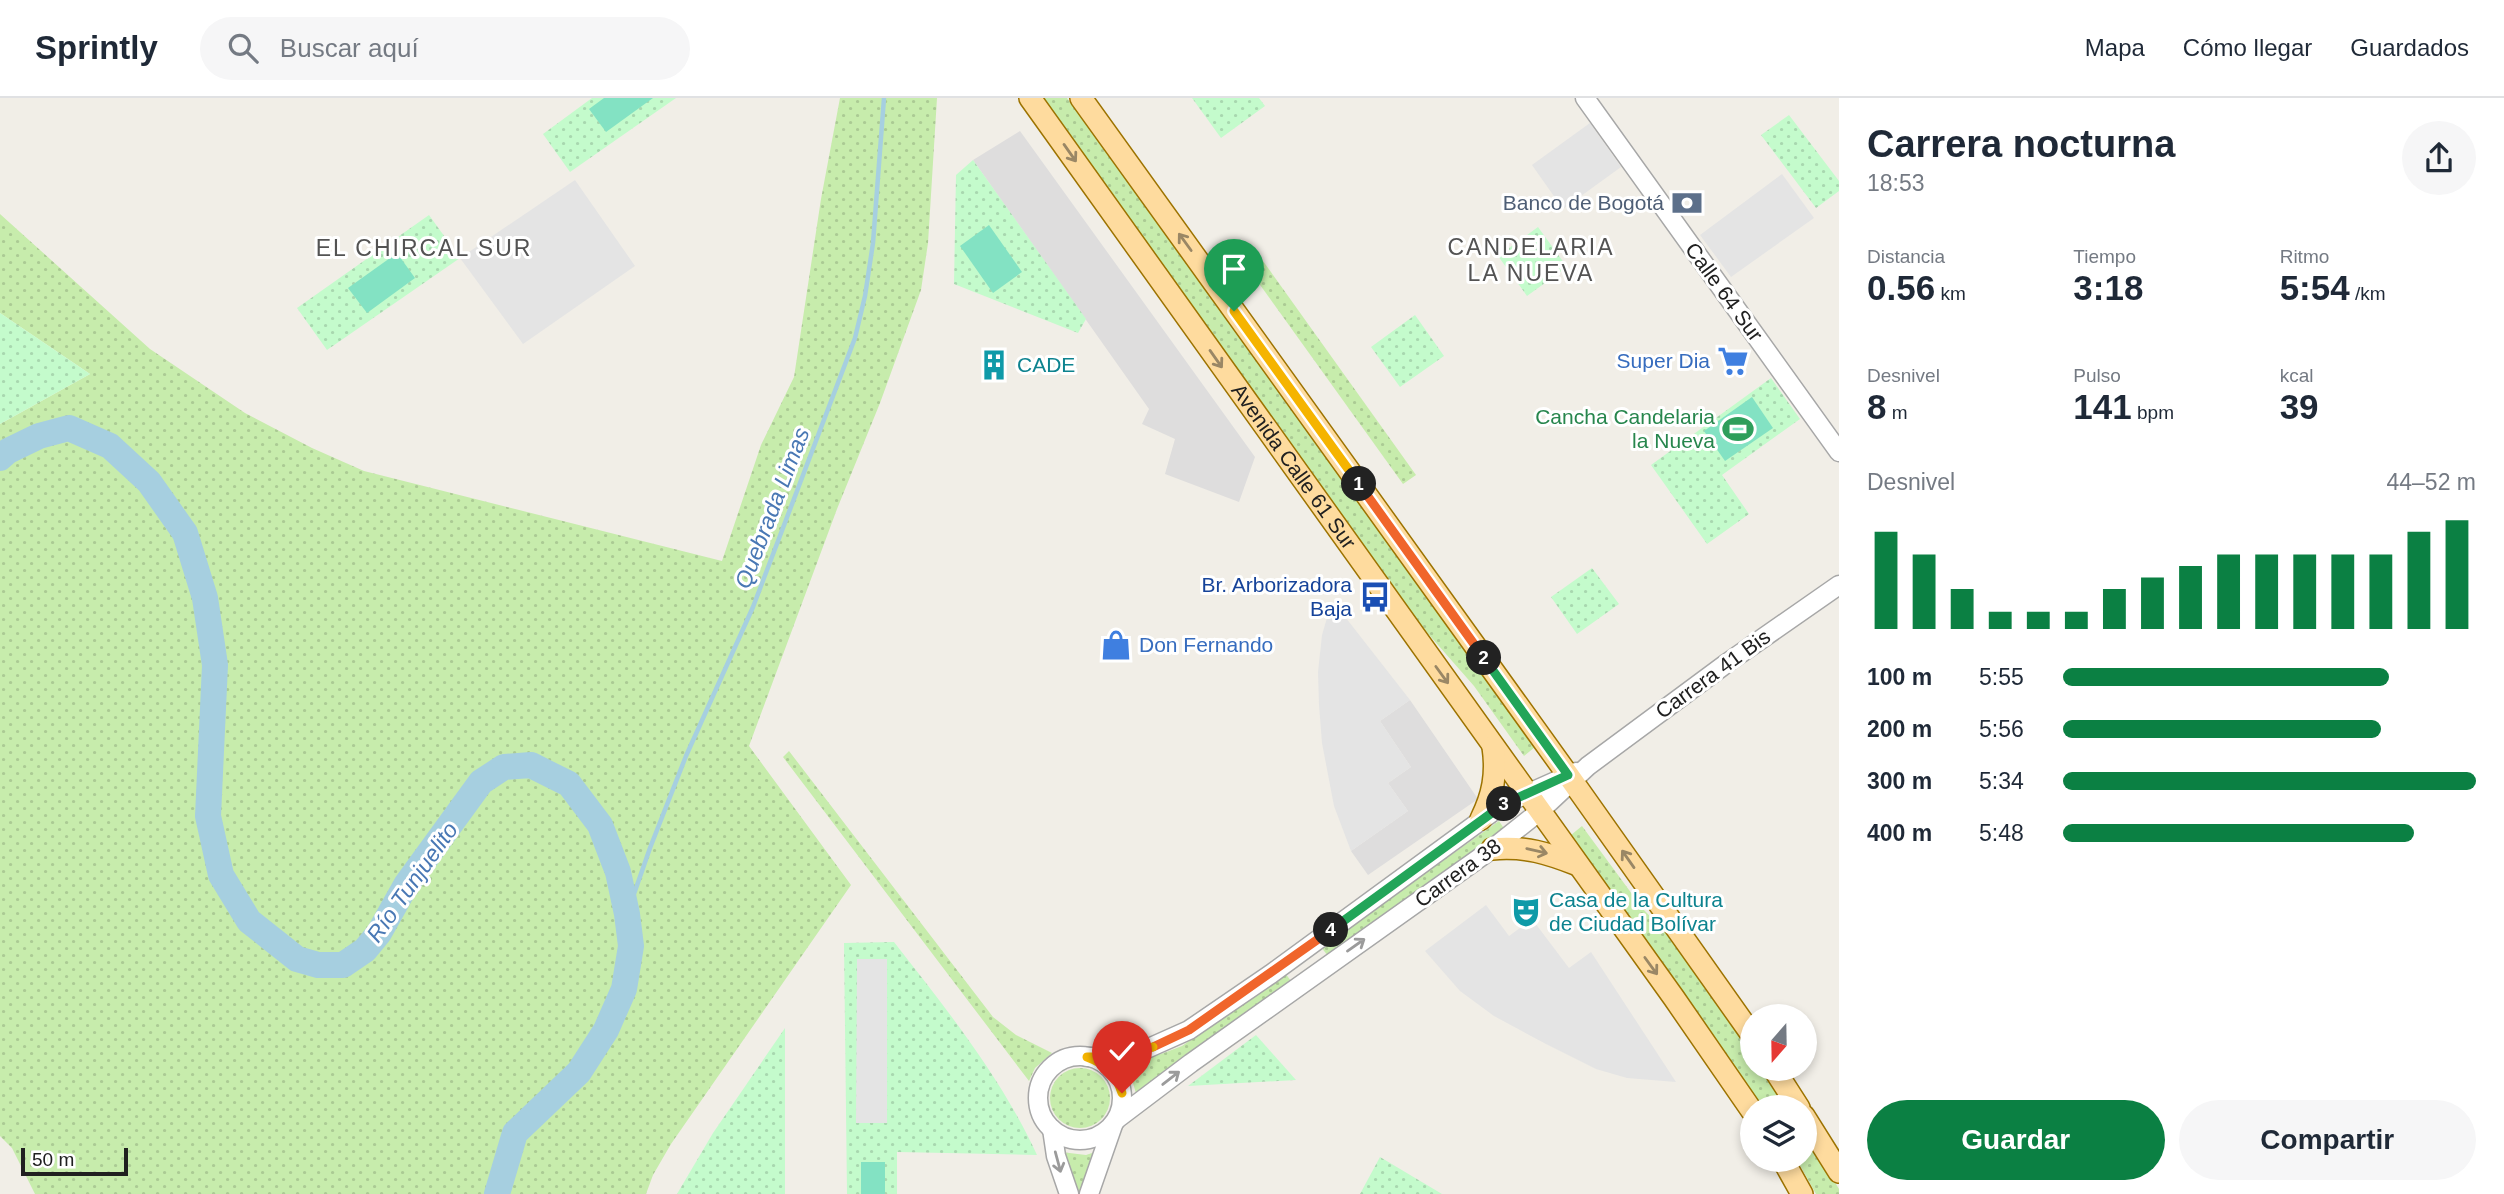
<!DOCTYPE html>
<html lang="es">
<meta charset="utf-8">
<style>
:root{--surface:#fff;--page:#f6f6f7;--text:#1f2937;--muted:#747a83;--line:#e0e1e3;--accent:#0b8043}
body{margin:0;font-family:Arial,sans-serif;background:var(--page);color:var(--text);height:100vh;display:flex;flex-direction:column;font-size:26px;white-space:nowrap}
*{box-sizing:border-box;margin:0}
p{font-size:23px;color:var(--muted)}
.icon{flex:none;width:38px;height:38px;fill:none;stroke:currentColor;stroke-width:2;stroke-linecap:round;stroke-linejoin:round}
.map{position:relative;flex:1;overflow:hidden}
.sheet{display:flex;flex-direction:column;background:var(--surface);width:665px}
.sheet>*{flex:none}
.needle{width:46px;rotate:200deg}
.controls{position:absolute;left:1740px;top:906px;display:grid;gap:14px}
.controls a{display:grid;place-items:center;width:77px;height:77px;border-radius:50%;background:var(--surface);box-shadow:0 4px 10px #0003;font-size:35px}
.scale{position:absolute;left:21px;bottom:18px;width:107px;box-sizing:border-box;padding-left:7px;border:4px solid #202020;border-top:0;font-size:19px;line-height:24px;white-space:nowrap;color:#202020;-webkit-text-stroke:5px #fff;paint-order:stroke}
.pin{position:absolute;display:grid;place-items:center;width:60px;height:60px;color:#fff;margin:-72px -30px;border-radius:50% 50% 50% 0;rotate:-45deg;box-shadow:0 0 7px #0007}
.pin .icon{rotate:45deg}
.km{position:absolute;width:35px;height:35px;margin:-18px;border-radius:50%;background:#222;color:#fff;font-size:19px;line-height:35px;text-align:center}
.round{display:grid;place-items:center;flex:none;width:74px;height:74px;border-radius:37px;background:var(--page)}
.summary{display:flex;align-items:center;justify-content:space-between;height:119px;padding:0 28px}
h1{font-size:38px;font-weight:700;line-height:52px}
.figures{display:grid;grid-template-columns:repeat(3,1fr);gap:10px;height:119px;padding:7px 28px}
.figures div{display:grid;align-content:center}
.figures b{font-size:35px;font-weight:700}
.figures small{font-size:19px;font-weight:400}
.figures p{font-size:19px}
.chart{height:196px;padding:14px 28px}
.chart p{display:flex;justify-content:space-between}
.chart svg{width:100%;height:126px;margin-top:7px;stroke:var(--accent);stroke-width:6}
.cta{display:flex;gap:14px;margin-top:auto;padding:14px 28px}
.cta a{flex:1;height:80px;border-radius:42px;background:var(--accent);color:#fff;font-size:28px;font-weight:700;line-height:80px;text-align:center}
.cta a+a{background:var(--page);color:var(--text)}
ul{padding:0 28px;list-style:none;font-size:23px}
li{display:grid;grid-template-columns:112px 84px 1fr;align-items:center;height:52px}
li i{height:18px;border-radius:9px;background:var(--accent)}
header{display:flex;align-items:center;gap:42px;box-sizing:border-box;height:98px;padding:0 35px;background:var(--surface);border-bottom:2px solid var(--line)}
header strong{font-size:33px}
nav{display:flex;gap:38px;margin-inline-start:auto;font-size:24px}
.search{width:490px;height:63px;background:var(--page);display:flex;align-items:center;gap:18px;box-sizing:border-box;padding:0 24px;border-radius:38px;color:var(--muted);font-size:26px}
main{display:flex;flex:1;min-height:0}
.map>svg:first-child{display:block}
.residential{fill:#dedddd}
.grass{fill:url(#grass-dots)}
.park{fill:url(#park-dots)}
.pitch{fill:#83e2c3}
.parking{fill:#e4e4e4}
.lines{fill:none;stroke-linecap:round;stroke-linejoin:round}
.stream{stroke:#a6cfe0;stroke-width:4.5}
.river{stroke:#a6cfe0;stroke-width:26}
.tertiary-casing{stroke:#a7a7a7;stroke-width:21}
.primary-casing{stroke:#9d7300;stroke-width:24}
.tertiary{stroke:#fff;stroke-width:18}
.primary{stroke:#fedb9e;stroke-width:21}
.oneway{stroke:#9a8765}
.oneway2{stroke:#9b9b9b}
.split-1-casing{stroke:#fff;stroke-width:14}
.split-2-casing{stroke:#fff;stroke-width:14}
.split-3-casing{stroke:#fff;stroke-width:14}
.split-4-casing{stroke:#fff;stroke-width:14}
.split-5-casing{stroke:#fff;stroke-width:14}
.split-6-casing{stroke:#fff;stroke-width:14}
.split-1{stroke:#f5b400;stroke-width:9}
.split-2{stroke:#f0652b;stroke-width:9}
.split-3{stroke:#22a559;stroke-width:9}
.split-4{stroke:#22a559;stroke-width:9}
.split-5{stroke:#f0652b;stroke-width:9}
.split-6{stroke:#f5b400;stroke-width:9}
.labels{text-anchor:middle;stroke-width:6;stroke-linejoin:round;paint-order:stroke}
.service-label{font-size:21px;fill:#4e5e75;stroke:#fff;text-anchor:end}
.street-label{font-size:21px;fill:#202020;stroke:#fff}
.shop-label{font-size:21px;fill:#366cbe;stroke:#fff;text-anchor:end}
.culture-label{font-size:21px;fill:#0d838f;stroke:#fff;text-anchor:start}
.leisure-label{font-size:21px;fill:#27864d;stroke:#fff;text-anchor:end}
.transit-label{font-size:21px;fill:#164399;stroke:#fff;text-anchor:end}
.neighbourhood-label{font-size:23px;letter-spacing:2px;fill:#535353;stroke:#fff}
.water-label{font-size:23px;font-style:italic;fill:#4978b4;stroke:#fff}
</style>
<header>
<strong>Sprintly</strong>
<div class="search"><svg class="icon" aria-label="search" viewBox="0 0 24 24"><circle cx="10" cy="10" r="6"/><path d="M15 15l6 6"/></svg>Buscar aquí</div>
<nav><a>Mapa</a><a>Cómo llegar</a><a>Guardados</a></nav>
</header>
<main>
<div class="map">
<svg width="1839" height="1096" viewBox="0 0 1839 1096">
<defs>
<pattern id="grass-dots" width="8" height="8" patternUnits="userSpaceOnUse" patternTransform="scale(1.75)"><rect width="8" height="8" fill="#c7ecac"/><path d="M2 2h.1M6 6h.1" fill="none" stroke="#abca94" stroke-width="1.8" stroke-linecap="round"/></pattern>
<pattern id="park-dots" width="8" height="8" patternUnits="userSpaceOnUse" patternTransform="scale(1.75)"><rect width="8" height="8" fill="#c4fbcc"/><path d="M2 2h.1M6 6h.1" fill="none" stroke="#a8d7af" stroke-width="1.8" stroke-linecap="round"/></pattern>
</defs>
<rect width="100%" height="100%" fill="#f1eee7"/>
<g class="residential">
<polygon points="1020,33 1255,359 1239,404 1165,376 1175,341 1142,326 1149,311 973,62"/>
<polygon points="1410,602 1478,701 1368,777 1351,753 1408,713 1388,685 1411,669 1380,623"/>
</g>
<g class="grass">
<polygon points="840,0 937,0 928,145 921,192 880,305 837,411 749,648 851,787 671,1046 653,1077 646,1096 35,1096 12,1050 0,1038 0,326 90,276 0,215 0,116 150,251 245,315 312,350 364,373 722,463 761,347 794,279 821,101"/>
<polygon points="1042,0 1067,0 1535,649 1524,658 1474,588 1424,531"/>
<polygon points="1258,156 1416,377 1403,386 1245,166"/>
<polygon points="789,653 993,919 1016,937 1052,955 1035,970 1029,983 783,659"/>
<polygon points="1499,723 1505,732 1328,858 1321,849"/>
<polygon points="1582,728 1643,811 1676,845 1752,954 1752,971 1764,971 1789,1010 1763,1010 1571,737"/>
<polygon points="1285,875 1291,883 1156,981 1137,999 1131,978 1121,964 1161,956 1182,948"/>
<circle cx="1080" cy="1000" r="30"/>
<polygon points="1804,1033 1839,1091 1839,1096 1816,1096 1797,1062 1804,1062"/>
<polygon points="1061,1054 1086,1057 1095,1054 1079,1096 1076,1096"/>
</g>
<g class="park">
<polygon points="592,0 676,0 570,74 543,36"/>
<polygon points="1192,0 1259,0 1265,8 1221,40"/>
<polygon points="1789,17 1839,83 1839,93 1816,110 1761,37"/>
<polygon points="973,62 1086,221 1078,235 954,186 956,77"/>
<polygon points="429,117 460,160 327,252 297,210"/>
<polygon points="1538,129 1567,169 1527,198 1498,158"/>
<polygon points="0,215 90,276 0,326"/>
<polygon points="1415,217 1444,258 1400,289 1371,249"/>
<polygon points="1771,280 1800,321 1722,377 1749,416 1707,446 1651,367"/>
<polygon points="1592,470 1619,506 1577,536 1551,499"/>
<path d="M894,844C947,912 1001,979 1037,1057L897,1054V1096H847L844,845Z"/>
<polygon points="785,930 785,1096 677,1096 713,1035"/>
<polygon points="1256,937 1296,982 1188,988"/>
<polygon points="1380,1059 1442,1096 1360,1096"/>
</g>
<g class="pitch">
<polygon points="604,0 653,0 606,34 589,11"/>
<polygon points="989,127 1022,174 993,195 960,148"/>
<polygon points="397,155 415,180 367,215 348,190"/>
<polygon points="1752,299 1773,330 1725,363 1704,333"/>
<rect x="861" y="1064" width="24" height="32"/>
</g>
<g class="parking">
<polygon points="1590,25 1621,69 1563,111 1532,67"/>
<polygon points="1782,76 1814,120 1731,179 1700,137"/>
<polygon points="575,82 635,168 523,246 460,160"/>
<polygon points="1335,506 1410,602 1380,623 1411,669 1388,685 1408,713 1351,753 1334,708 1322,645 1319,607 1318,574 1322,537 1329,513"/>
<polygon points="1486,807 1509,838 1532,821 1569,870 1591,854 1676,984 1627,980 1596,971 1546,946 1494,918 1460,893 1425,853"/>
<polygon points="857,861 887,861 887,1025 856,1025"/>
</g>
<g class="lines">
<polyline class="stream" points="627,816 650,750 686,658 753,509 855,240 865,198 873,145 884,0"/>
<polyline class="river" points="0,360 8,353 39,338 69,330 110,348 149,384 185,435 205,500 215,567 208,718 221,777 249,823 297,861 318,867 343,867 365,852 379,835 406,787 481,684 504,669 531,667 569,686 600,727 618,774 627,816 631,848 624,891 606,932 579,974 515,1035 497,1096"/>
<g class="tertiary-casing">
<g id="tertiary">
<polyline points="1585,0 1839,354"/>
<circle cx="1080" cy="1000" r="42"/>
<polyline points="1087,959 1116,959 1142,953 1189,932 1271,876 1502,707 1576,674"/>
<polyline points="1117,1021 1191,965 1492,751 1540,713 1588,668 1727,565 1839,487"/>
<polyline points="1052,1031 1056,1058 1069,1096"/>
<polyline points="1089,1096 1113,1027"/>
</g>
</g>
<g class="primary-casing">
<g id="primary">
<path id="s1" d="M1030,0L1674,900L1752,1013"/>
<polyline points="1081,0 1568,677 1752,937"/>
<path d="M1481,721C1493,697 1497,676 1493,649"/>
<path d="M1492,751C1526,748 1547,755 1578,767"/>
<polyline points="1774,971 1799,1010"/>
<polyline points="1804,1018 1839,1074"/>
<polyline points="1783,1062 1802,1096"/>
</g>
</g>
<use href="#tertiary" class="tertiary"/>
<use href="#primary" class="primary"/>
</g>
<defs><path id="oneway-shaft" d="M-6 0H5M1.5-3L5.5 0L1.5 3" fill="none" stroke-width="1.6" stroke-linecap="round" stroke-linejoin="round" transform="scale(1.75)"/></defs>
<g class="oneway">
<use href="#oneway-shaft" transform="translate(1070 55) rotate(55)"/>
<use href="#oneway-shaft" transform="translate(1185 144) rotate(-126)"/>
<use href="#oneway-shaft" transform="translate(1216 261) rotate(55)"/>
<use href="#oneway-shaft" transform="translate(1442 577) rotate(54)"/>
<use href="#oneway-shaft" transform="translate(1537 753) rotate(13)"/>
<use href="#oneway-shaft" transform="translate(1628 761) rotate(-125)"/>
<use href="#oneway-shaft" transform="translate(1651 868) rotate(54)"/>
</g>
<g class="oneway2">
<use href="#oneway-shaft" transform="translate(1356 847) rotate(-35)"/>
<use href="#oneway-shaft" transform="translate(1171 980) rotate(-38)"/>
<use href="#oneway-shaft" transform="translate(1058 1064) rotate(75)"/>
</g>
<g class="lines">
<g class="split-1-casing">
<polyline id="split-1" points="1234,213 1359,386"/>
</g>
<g class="split-2-casing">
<polyline id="split-2" points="1359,386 1484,560"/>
</g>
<g class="split-3-casing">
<polyline id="split-3" points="1484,560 1568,677 1504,706"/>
</g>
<g class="split-4-casing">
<polyline id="split-4" points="1331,832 1504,706"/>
</g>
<g class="split-5-casing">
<polyline id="split-5" points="1153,949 1189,932 1331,832"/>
</g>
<g class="split-6-casing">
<path id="split-6" d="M1122,995C1116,976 1106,966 1087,959H1116L1153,949"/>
</g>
<use href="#split-1" class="split-1"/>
<use href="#split-2" class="split-2"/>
<use href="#split-3" class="split-3"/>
<use href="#split-4" class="split-4"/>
<use href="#split-5" class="split-5"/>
<use href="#split-6" class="split-6"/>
</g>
<defs>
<g id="bank-bare" transform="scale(2.415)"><path d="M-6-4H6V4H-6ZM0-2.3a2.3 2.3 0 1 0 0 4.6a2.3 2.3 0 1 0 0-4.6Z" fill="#5c6f8a" stroke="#fff" stroke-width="2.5" paint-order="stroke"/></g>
<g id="supermarket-bare" transform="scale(2.415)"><path d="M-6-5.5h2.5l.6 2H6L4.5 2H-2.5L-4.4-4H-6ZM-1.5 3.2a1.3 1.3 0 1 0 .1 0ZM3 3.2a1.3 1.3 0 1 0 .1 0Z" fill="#3f7fe0" stroke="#fff" stroke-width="2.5" paint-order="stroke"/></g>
<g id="building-bare" transform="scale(2.415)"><path d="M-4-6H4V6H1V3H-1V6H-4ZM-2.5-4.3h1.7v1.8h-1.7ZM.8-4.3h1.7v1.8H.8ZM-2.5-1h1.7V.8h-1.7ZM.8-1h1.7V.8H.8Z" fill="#0f9aa8" stroke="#fff" stroke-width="2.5" paint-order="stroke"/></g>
<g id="stadium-bare" transform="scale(2.415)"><path d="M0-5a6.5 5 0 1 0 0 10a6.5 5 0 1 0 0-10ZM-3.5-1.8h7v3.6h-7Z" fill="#2e9e5b" stroke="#fff" stroke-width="2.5" paint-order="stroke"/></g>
<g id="bus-bare" transform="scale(2.415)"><path d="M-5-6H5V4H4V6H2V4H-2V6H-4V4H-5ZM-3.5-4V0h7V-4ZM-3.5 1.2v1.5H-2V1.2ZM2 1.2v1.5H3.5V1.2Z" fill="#1a4fb4" stroke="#fff" stroke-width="2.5" paint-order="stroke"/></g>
<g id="shop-bare" transform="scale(2.415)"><path d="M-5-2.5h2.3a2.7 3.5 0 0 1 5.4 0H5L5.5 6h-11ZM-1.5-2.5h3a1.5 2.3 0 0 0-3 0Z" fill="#3f7fe0" stroke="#fff" stroke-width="2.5" paint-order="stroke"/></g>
<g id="theatre-bare" transform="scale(2.415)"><path d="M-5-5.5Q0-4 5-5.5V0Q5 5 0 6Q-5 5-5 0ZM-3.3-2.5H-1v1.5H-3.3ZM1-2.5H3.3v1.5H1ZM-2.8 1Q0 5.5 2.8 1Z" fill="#0f9aa8" stroke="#fff" stroke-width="2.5" paint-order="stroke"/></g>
</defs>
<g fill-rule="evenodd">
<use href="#bank-bare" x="1687" y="105"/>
<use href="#supermarket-bare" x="1733" y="263"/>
<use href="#building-bare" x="994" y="267"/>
<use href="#stadium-bare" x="1738" y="331"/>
<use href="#bus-bare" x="1375" y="499"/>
<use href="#shop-bare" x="1116" y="547"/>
<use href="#theatre-bare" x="1526" y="814"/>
</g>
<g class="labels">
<g class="service-label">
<text x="1664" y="112">Banco de Bogotá</text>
</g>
<g class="street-label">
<text transform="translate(1724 194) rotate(54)" y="7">Calle 64 Sur</text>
<text dy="7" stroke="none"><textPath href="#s1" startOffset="453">Avenida Calle 61 Sur</textPath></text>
<text transform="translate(1713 576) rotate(-36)" y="7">Carrera 41 Bis</text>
<text transform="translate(1458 775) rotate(-36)" y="7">Carrera 38</text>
</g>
<g class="shop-label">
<text x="1710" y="270">Super Dia</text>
<text x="1139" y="554" text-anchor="start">Don Fernando</text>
</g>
<g class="culture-label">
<text x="1017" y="274">CADE</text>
<text x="1549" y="809">Casa de la Cultura<tspan x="1549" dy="24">de Ciudad Bolívar</tspan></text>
</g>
<g class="leisure-label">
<text x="1715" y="326">Cancha Candelaria<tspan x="1715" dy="24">la Nueva</tspan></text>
</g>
<g class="transit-label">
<text x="1352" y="494">Br. Arborizadora<tspan x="1352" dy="24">Baja</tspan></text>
</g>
<g class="neighbourhood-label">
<text x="1531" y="157">CANDELARIA<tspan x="1531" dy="26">LA NUEVA</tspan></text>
<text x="424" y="158">EL CHIRCAL SUR</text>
</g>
<g class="water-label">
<text transform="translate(772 410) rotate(-69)" y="8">Quebrada Limas</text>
<text transform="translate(412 784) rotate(-55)" y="8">Río Tunjuelito</text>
</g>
</g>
</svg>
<div class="controls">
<a><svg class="needle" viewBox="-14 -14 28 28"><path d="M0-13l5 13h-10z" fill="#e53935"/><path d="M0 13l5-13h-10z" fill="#747a83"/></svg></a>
<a><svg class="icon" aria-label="layers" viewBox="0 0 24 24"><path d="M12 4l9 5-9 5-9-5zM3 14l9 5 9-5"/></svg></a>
</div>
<div class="scale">50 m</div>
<div class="pin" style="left:1234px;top:213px;background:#1e9e55"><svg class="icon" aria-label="arrive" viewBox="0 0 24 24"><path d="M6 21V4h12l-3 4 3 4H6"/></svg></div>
<div class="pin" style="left:1122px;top:995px;background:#d93025"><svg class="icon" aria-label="check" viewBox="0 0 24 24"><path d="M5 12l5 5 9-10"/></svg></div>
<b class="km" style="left:1359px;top:386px">1</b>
<b class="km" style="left:1484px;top:560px">2</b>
<b class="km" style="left:1504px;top:706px">3</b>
<b class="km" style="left:1331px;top:832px">4</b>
</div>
<section class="sheet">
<div class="summary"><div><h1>Carrera nocturna</h1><p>18:53</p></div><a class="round"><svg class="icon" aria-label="share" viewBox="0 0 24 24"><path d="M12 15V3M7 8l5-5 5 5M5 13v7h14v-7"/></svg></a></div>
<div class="figures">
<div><p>Distancia</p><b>0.56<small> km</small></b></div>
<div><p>Tiempo</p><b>3:18</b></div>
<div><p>Ritmo</p><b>5:54<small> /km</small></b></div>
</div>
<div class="figures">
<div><p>Desnivel</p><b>8<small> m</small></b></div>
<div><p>Pulso</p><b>141<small> bpm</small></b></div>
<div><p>kcal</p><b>39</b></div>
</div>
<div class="chart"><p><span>Desnivel</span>44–52 m</p>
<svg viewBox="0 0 160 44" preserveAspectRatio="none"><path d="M5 44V10M15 44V18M25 44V30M35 44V38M45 44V38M55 44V38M65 44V30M75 44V26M85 44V22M95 44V18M105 44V18M115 44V18M125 44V18M135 44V18M145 44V10M155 44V6"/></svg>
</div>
<ul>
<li><b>100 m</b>5:55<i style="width:79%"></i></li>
<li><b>200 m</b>5:56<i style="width:77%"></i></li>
<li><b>300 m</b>5:34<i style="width:100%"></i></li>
<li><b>400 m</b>5:48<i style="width:85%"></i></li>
</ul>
<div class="cta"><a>Guardar</a><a>Compartir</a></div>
</section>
</main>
